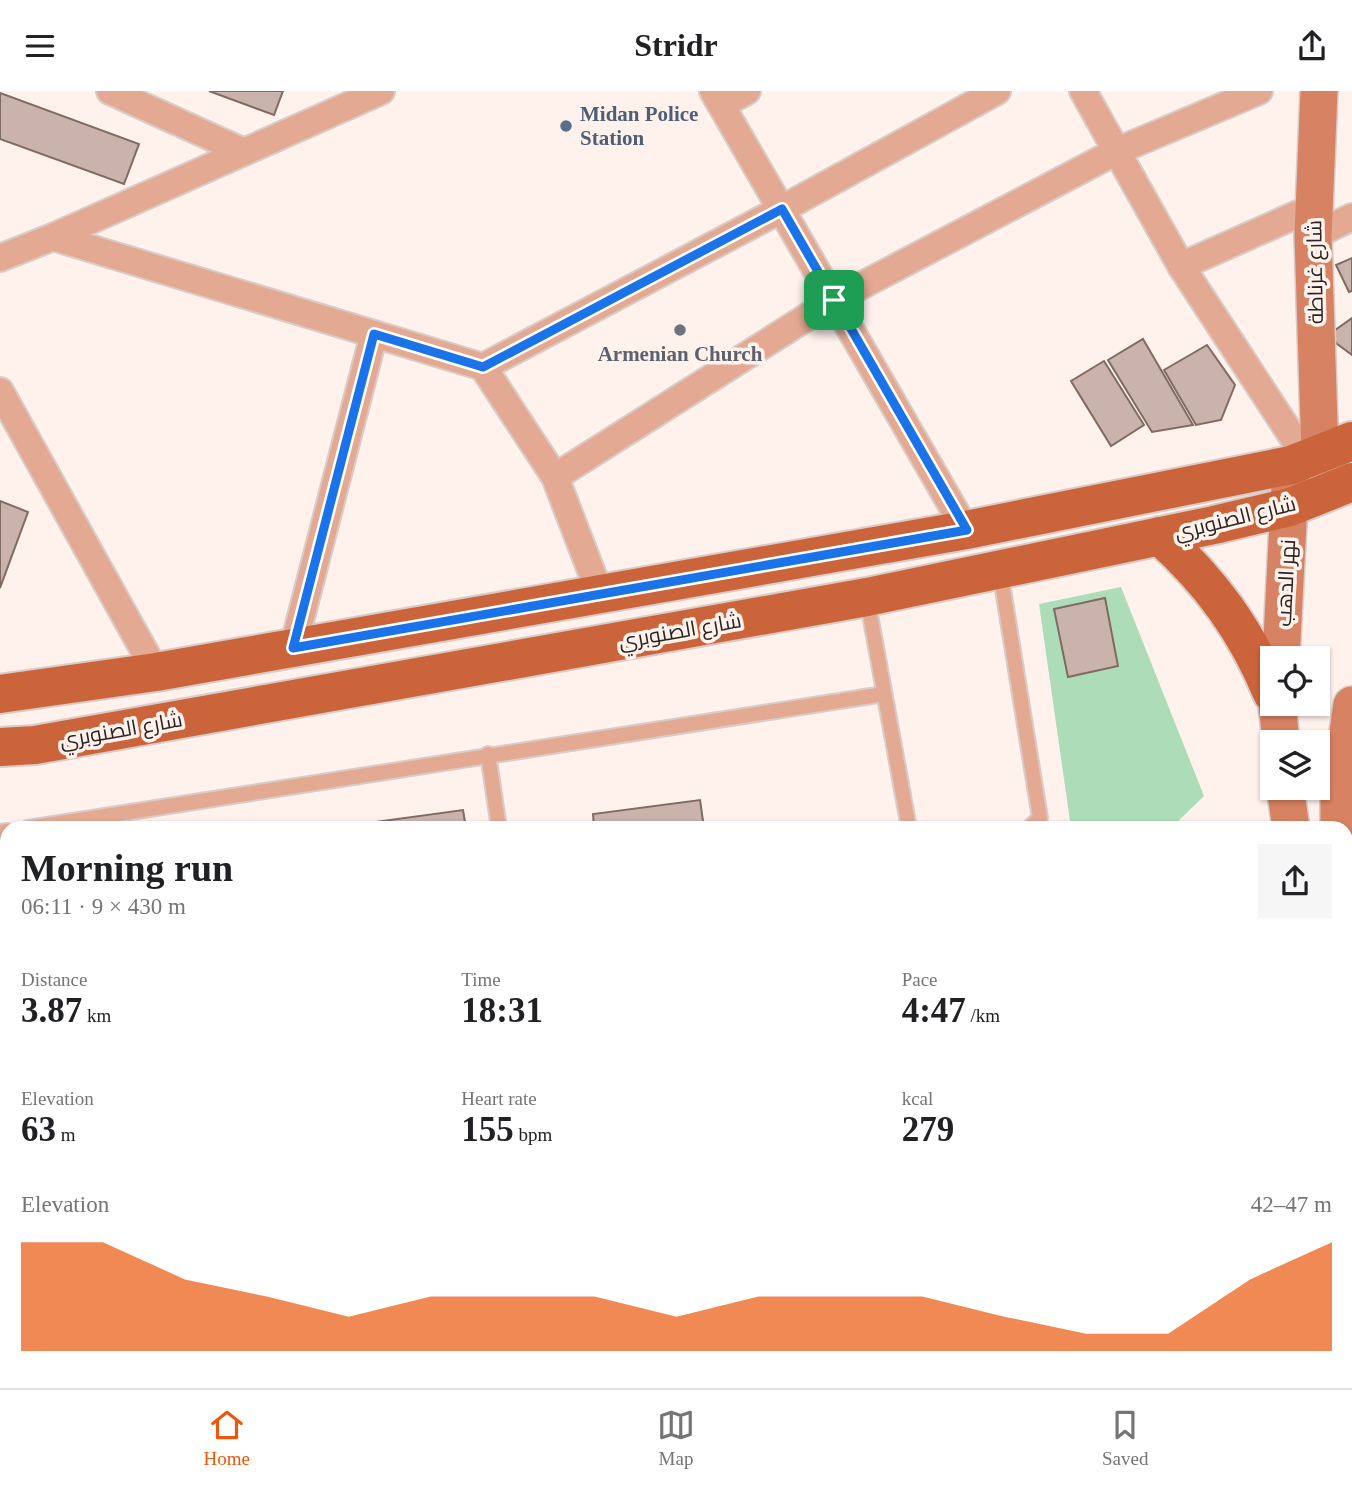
<!DOCTYPE html>
<meta charset="utf-8">
<style>
:root{--surface:#fff;--page:#f6f6f6;--text:#202124;--muted:#757577;--line:#e0e0e0;--accent:#ea580c}
body{margin:0;font-family:"Times New Roman",Cairo,serif;background:var(--page);color:var(--text);height:100vh;display:flex;flex-direction:column;font-size:26px;white-space:nowrap}
*{box-sizing:border-box;margin:0}
p{font-size:23px;color:var(--muted)}
.icon{flex:none;width:38px;height:38px;fill:none;stroke:currentColor;stroke-width:2;stroke-linecap:round;stroke-linejoin:round}
.map{position:relative;flex:1;overflow:hidden}
.sheet{position:absolute;left:0px;top:730px;width:1353px;height:569px;display:flex;flex-direction:column;background:var(--surface);border-radius:21px 21px 0 0;box-shadow:0 2px 5px #0004}
.sheet>*{flex:none}
.buttons{position:absolute;left:1260px;top:555px;display:grid;gap:14px}
.buttons a{display:grid;place-items:center;width:70px;height:70px;border-radius:0px;background:var(--surface);box-shadow:0 2px 5px #0004;font-size:35px}
.pin{position:absolute;display:grid;place-items:center;width:60px;height:60px;color:#fff;margin:-30px;border-radius:14px;box-shadow:0 4px 10px #0006}
.round{display:grid;place-items:center;flex:none;width:74px;height:74px;border-radius:0px;background:var(--page)}
.overview{display:flex;align-items:center;justify-content:space-between;height:119px;padding:0 21px}
h1{font-size:38px;font-weight:800;line-height:52px}
.figures{display:grid;grid-template-columns:repeat(3,1fr);gap:10px;height:119px;padding:7px 21px}
.figures div{display:grid;align-content:center}
.figures b{font-size:35px;font-weight:800}
.figures small{font-size:19px;font-weight:400}
.figures p{font-size:19px}
.chart{height:196px;padding:14px 21px}
.chart p{display:flex;justify-content:space-between}
.chart svg{width:100%;height:126px;margin-top:7px;fill:var(--accent);opacity:.7}
header{display:flex;justify-content:space-between;align-items:center;height:91px;padding:0 21px;background:var(--surface);font-size:32px;font-weight:800}
.dock{display:flex;justify-content:space-around;align-items:center;height:98px;border-top:2px solid var(--line);background:var(--surface);font-size:19px;color:var(--muted)}
.dock a{display:grid;justify-items:center;gap:4px}
.dock .on{color:var(--accent)}
.map>svg:first-child{display:block}
.green{fill:#adddb8}
.building{fill:#cab3ab;stroke:#7f6b63;stroke-width:2}
.lines{fill:none;stroke-linecap:round;stroke-linejoin:round}
.service-casing{stroke:#d9ccc7;stroke-width:18}
.minor-casing{stroke:#d9ccc7;stroke-width:30}
.secondary-casing{stroke:#d9ccc7;stroke-width:40}
.primary-casing{stroke:#d9ccc7;stroke-width:42}
.service{stroke:#e4a993;stroke-width:14}
.minor{stroke:#e4a993;stroke-width:26}
.secondary{stroke:#d78262;stroke-width:37}
.primary{stroke:#cc643b;stroke-width:38}
.route-casing{stroke:#fff;stroke-width:14}
.route{stroke:#1a73e8;stroke-width:9}
.service-dot{fill:#5c6f8a;stroke:#fff1ec;stroke-width:2.5}
.worship-dot{fill:#6b7280;stroke:#fff1ec;stroke-width:2.5}
.labels{text-anchor:middle;stroke-width:7;stroke-linejoin:round;paint-order:stroke}
.service-label{font-size:21px;font-weight:bold;fill:#4e5e75;stroke:#fff1ec;text-anchor:start}
.street-label{font-size:21px;fill:#2c2421;stroke:#fff1ec}
.worship-label{font-size:21px;font-weight:bold;fill:#5b616d;stroke:#fff1ec}
</style>
<header><svg class="icon" aria-label="menu" viewBox="0 0 24 24"><path d="M4 6h16M4 12h16M4 18h16"/></svg>Stridr<svg class="icon" aria-label="share" viewBox="0 0 24 24"><path d="M12 15V3M7 8l5-5 5 5M5 13v7h14v-7"/></svg></header>
<div class="map">
<svg width="1352" height="1297" viewBox="0 0 1352 1297">
<rect width="100%" height="100%" fill="#fff1ec"/>
<g class="green">
<polygon points="1121,496 1204,705 1171,737 1071,737 1039,513"/>
<polygon points="0,1192 7,1200 7,1292 90,1292 95,1297 0,1297"/>
<polygon points="150,1292 418,1292 413,1297 156,1297"/>
<polygon points="584,1292 642,1292 637,1297 578,1297"/>
</g>
<g class="building">
<polygon points="209,0 283,0 274,24"/>
<polygon points="0,2 139,53 124,93 0,48"/>
<polygon points="1352,167 1352,200 1349,201 1336,174"/>
<polygon points="1352,227 1352,264 1336,252 1331,242"/>
<polygon points="1143,248 1193,334 1152,341 1108,269"/>
<polygon points="1207,254 1235,294 1221,329 1196,334 1164,279"/>
<polygon points="1104,270 1144,334 1111,355 1071,290"/>
<polygon points="0,410 28,421 0,497"/>
<polygon points="1105,507 1118,575 1068,586 1054,518"/>
<polygon points="700,709 704,737 594,737 593,723"/>
<polygon points="463,719 466,737 354,737 353,734"/>
<polygon points="7,785 7,959 0,960 0,786"/>
<polygon points="7,1034 7,1141 0,1142 0,1035"/>
<polygon points="26,1292 56,1292 51,1297 22,1297"/>
<polygon points="502,1292 584,1292 578,1297 496,1297"/>
<polygon points="1244,1292 1277,1292 1279,1296 1246,1297"/>
</g>
<g class="lines">
<g class="service-casing">
<g id="service">
<polyline points="1000,480 1040,727 1029,737"/>
<polyline points="867,507 909,737"/>
<polyline points="488,663 499,737"/>
<polyline points="28,737 884,603"/>
<polyline points="0,741 7,740"/>
<polyline points="0,1015 7,1014"/>
<polyline points="0,1192 7,1200"/>
<polyline points="90,1292 95,1297"/>
<polyline points="462,1297 468,1292"/>
</g>
</g>
<g class="minor-casing">
<g id="minor">
<polyline points="110,0 244,61"/>
<polyline points="713,0 966,439"/>
<polyline points="1083,0 1181,175 1307,368"/>
<polyline points="721,14 747,0"/>
<polyline points="1313,145 1352,126"/>
<polyline points="53,146 381,0"/>
<polyline points="0,167 53,146 483,276 555,386 600,503"/>
<polyline points="1181,175 1314,116"/>
<polyline points="483,276 782,118 997,0"/>
<polyline points="0,300 156,581"/>
<polyline points="555,386 834,209 1117,60 1259,0"/>
<polyline points="293,557 374,243"/>
<polyline points="1346,788 1352,783"/>
</g>
</g>
<g class="secondary-casing">
<g id="secondary">
<polyline points="1319,0 1313,145 1320,363"/>
<polyline points="1281,567 1291,374"/>
<polyline points="1277,612 1281,651"/>
<polyline points="1285,696 1291,737"/>
<polyline points="1339,737 1339,704 1352,614"/>
<polyline points="1346,821 1352,866"/>
<polyline points="1346,1077 1352,1122"/>
</g>
</g>
<g class="primary-casing">
<g id="primary">
<path d="M1160,445C1211,491 1246,539 1272,602"/>
<polyline points="0,603 156,581 966,439 1291,374 1352,350"/>
<polyline points="0,656 35,654 867,506 1214,434 1290,416 1352,391"/>
</g>
</g>
<use href="#service" class="service"/>
<use href="#minor" class="minor"/>
<use href="#secondary" class="secondary"/>
<use href="#primary" class="primary"/>
</g>
<g class="lines">
<g class="route-casing">
<polygon id="route" points="782,118 967,439 293,557 374,243 483,276"/>
</g>
<use href="#route" class="route"/>
</g>
<circle class="service-dot" cx="566" cy="35" r="7"/>
<circle class="worship-dot" cx="680" cy="239" r="7"/>
<g class="labels">
<g class="service-label">
<text x="580" y="30">Midan Police<tspan x="580" dy="24">Station</tspan></text>
</g>
<g class="street-label">
<text transform="translate(1315 181) rotate(-91)" y="7">شارع غرناطة</text>
<text transform="translate(1235 427) rotate(-14)" y="7">شارع الصنوبري</text>
<text transform="translate(1286 492) rotate(-87)" y="7">نهر الدهب</text>
<text transform="translate(680 540) rotate(-10)" y="7">شارع الصنوبري</text>
<text transform="translate(121 639) rotate(-10)" y="7">شارع الصنوبري</text>
</g>
<g class="worship-label">
<text x="680" y="270">Armenian Church</text>
</g>
</g>
</svg>
<div class="buttons">
<a><svg class="icon" aria-label="locate" viewBox="0 0 24 24"><circle cx="12" cy="12" r="6"/><path d="M12 2v4M12 18v4M2 12h4M18 12h4"/></svg></a>
<a><svg class="icon" aria-label="layers" viewBox="0 0 24 24"><path d="M12 4l9 5-9 5-9-5zM3 14l9 5 9-5"/></svg></a>
</div>
<div class="pin" style="left:834px;top:209px;background:#1e9e55"><svg class="icon" aria-label="arrive" viewBox="0 0 24 24"><path d="M6 21V4h12l-3 4 3 4H6"/></svg></div>
<section class="sheet">
<div class="overview"><div><h1>Morning run</h1><p>06:11 · 9 × 430 m</p></div><a class="round"><svg class="icon" aria-label="share" viewBox="0 0 24 24"><path d="M12 15V3M7 8l5-5 5 5M5 13v7h14v-7"/></svg></a></div>
<div class="figures">
<div><p>Distance</p><b>3.87<small> km</small></b></div>
<div><p>Time</p><b>18:31</b></div>
<div><p>Pace</p><b>4:47<small> /km</small></b></div>
</div>
<div class="figures">
<div><p>Elevation</p><b>63<small> m</small></b></div>
<div><p>Heart rate</p><b>155<small> bpm</small></b></div>
<div><p>kcal</p><b>279</b></div>
</div>
<div class="chart"><p><span>Elevation</span>42–47 m</p>
<svg viewBox="0 0 160 44" preserveAspectRatio="none"><path d="M0 44V6L10 6L20 19L30 25L40 32L50 25L60 25L70 25L80 32L90 25L100 25L110 25L120 32L130 38L140 38L150 19L160 6V44z"/></svg>
</div>
</section>
</div>
<nav class="dock">
<a class="on"><svg class="icon" aria-label="home" viewBox="0 0 24 24"><path d="M3 11l9-7 9 7M6 9v11h12V9"/></svg>Home</a>
<a><svg class="icon" aria-label="map" viewBox="0 0 24 24"><path d="M3 6l6-2 6 2 6-2v14l-6 2-6-2-6 2zM9 4v14M15 6v14"/></svg>Map</a>
<a><svg class="icon" aria-label="saved" viewBox="0 0 24 24"><path d="M7 4h10v16l-5-4-5 4z"/></svg>Saved</a>
</nav>
